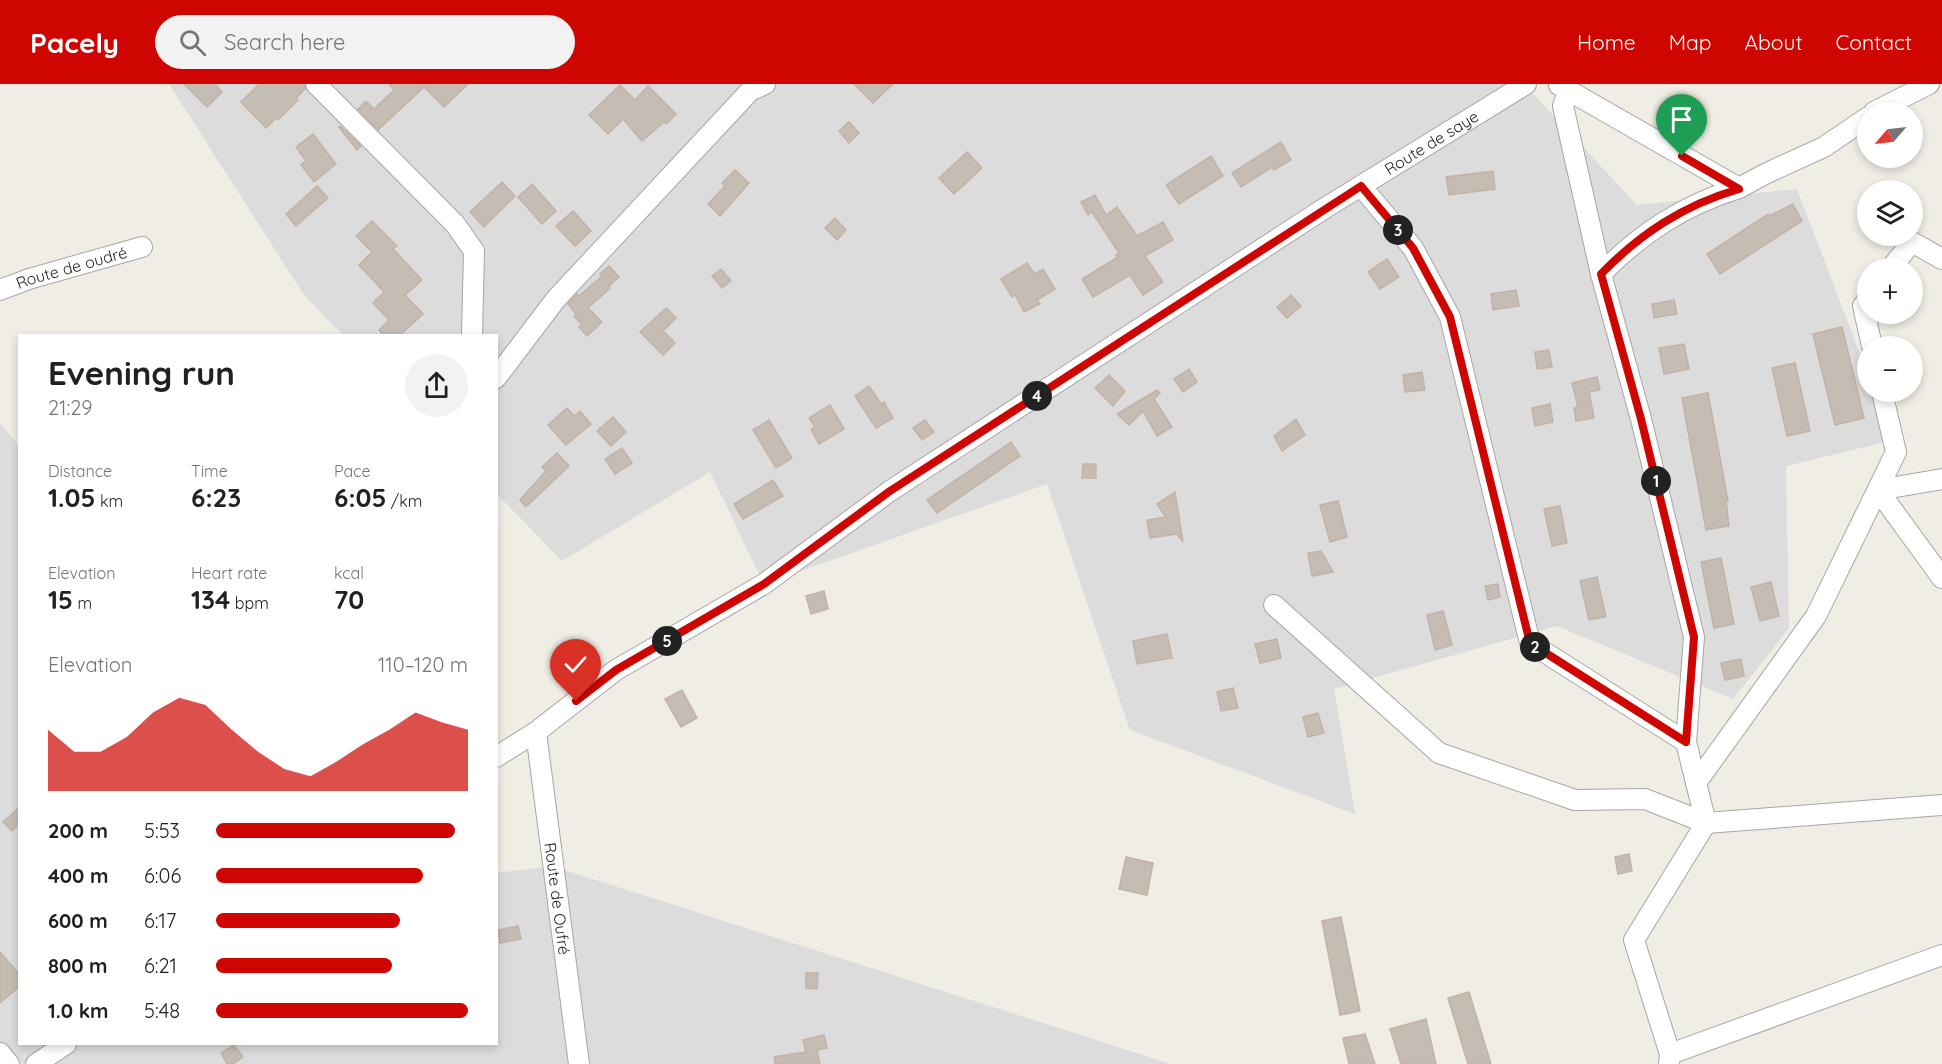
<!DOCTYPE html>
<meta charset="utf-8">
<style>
:root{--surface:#fff;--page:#f2f2f2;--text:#202124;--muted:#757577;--accent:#ce0500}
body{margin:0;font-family:Quicksand,sans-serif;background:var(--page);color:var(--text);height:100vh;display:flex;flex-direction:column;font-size:22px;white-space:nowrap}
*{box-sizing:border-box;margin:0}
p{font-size:20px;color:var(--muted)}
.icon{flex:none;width:33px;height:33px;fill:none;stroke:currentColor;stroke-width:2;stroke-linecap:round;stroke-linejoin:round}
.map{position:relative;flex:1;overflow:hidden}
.side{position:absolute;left:18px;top:250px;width:480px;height:711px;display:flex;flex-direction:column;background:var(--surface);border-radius:0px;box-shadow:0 3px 9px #0003}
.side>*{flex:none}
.needle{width:39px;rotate:242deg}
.fabs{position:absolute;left:1857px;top:18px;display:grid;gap:12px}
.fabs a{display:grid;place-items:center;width:66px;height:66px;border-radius:50%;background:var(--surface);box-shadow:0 3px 9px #0003;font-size:30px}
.pin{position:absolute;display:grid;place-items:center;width:51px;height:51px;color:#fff;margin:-62px -26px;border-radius:50% 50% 50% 0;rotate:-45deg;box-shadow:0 0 6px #0007}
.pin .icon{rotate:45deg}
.km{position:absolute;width:30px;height:30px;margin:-15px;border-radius:50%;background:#222;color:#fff;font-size:16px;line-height:30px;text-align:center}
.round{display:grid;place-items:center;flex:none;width:63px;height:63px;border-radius:32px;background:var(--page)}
.headline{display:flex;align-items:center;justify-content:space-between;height:102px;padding:0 30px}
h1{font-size:33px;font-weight:700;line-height:45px}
.figures{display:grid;grid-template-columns:repeat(3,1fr);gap:9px;height:102px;padding:6px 30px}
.figures div{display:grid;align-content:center}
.figures b{font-size:26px;font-weight:700}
.figures small{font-size:16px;font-weight:400}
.figures p{font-size:16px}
.chart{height:168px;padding:12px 30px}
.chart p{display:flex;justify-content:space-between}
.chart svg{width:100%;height:108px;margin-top:6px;fill:var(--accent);opacity:.7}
ul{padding:0 30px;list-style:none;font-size:20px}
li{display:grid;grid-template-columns:96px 72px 1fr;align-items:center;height:45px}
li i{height:15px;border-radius:8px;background:var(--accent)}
header{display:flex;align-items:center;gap:36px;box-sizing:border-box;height:84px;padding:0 30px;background:var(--accent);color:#fff}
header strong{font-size:28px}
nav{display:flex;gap:33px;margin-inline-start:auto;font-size:21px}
.search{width:420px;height:54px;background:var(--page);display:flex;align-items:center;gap:15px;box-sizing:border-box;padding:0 21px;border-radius:33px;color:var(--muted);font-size:22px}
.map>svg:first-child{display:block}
.residential{fill:#dddcdc}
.building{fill:#c5bcb4;stroke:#c3b3a6;stroke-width:1.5}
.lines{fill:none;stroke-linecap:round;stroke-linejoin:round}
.minor-casing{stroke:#a6a6a6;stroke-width:22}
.minor{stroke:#fff;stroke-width:20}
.route-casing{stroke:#fff;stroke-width:12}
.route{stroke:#ce0500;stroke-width:8}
.labels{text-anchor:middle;stroke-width:5;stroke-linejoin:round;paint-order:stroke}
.street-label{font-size:16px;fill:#1f1f1f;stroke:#fff}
</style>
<header>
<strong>Pacely</strong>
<div class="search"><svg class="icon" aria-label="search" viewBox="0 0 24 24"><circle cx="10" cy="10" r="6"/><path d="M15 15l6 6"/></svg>Search here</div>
<nav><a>Home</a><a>Map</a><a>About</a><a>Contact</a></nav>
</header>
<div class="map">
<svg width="1942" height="980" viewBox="0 0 1942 980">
<rect width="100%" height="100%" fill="#f0ede5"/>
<g class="residential">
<polygon points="169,0 1524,0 1637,121 1797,105 1867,288 1868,308 1875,308 1894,356 1786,382 1789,544 1733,615 1557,542 1334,605 1355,730 1130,646 1047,400 764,500 710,388 562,477 497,410 496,252 344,252 304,211"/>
<polygon points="0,339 20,363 20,960 496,960 497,789 552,782 1171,980 0,980"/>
</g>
<g class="building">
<polygon points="184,0 215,0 222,8 207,23"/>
<polygon points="259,0 304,0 305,5 296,14 298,16 278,36 276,34 266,44 241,18"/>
<polygon points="389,0 468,0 444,23 424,3 378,46 358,25 366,17 374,25 394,6"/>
<polygon points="854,0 893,0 873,19"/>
<polygon points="620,1 635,16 648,2 676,30 666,40 664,38 642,57 623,35 608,50 589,31"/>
<polygon points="849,38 859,49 849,59 839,47"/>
<polygon points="340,42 361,62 357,66 339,43"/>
<polygon points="313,50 336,80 314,98 301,81 306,77 296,63"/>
<polygon points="1281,58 1291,76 1274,86 1272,83 1241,103 1232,89"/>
<polygon points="967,68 982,84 954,110 939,94"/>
<polygon points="1211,72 1223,92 1179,120 1166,101"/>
<polygon points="735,86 749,99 720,132 708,120 725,102 722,99"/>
<polygon points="1493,87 1495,105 1449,111 1446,93"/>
<polygon points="502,98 515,112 484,143 470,128"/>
<polygon points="532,100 556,127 542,140 518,113"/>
<polygon points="317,102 328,114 296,142 286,130"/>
<polygon points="1095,111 1106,131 1117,123 1137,152 1163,138 1173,156 1145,172 1163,198 1143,211 1130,191 1093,213 1082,195 1118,173 1116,171 1119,169 1092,128 1088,131 1081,118"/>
<polygon points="1793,120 1802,137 1720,190 1707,170 1768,130 1769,132"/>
<polygon points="573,127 591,147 575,162 556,142"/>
<polygon points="835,134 846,146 837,156 825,144"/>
<polygon points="372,137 397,162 393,165 422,196 405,211 423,230 399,252 384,252 379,246 389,236 373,219 384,208 359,181 372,168 356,152"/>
<polygon points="1387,175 1399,193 1380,205 1368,188"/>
<polygon points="1027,179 1035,190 1043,185 1055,205 1037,216 1040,220 1024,228 1015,211 1012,213 1001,195"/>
<polygon points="609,182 619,193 609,202 610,204 588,224 602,238 587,252 579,243 582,241 574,232 576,230 568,220 577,210 579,212 602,192 600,190"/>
<polygon points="721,185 731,197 722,204 712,192"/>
<polygon points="1516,206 1519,222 1493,226 1491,210"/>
<polygon points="1291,211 1301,222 1287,234 1277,223"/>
<polygon points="1674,216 1677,230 1654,234 1652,220"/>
<polygon points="666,224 676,234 663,247 675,259 663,271 640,248"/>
<polygon points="1842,243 1864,334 1835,341 1813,250"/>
<polygon points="1684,260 1689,285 1664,290 1659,264"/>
<polygon points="1549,266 1552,283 1537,285 1535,268"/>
<polygon points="1795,279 1810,347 1787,352 1772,284"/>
<polygon points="1189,285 1197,298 1183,308 1174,295"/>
<polygon points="1422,288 1425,306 1405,308 1403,291"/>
<polygon points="1109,291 1125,307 1113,322 1095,304"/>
<polygon points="1597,293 1600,306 1589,308 1594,334 1576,337 1574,324 1578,323 1572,299"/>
<polygon points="869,302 881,320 884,318 893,334 876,344 855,312"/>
<polygon points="1157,306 1160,309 1154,315 1172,343 1157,352 1143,327 1129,341 1117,330"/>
<polygon points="1708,309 1728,417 1726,417 1729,442 1706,446 1682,314"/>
<polygon points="1550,320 1553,338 1535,342 1532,324"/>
<polygon points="830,321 844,345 819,360 811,345 815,343 809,334"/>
<polygon points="567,324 574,332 580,327 591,340 566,361 548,341"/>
<polygon points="613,333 626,348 611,362 597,347"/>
<polygon points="1296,335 1305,351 1282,367 1274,352"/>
<polygon points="769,336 792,374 776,384 753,346"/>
<polygon points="925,336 934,348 922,356 913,344"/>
<polygon points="1011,358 1020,372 937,429 927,416"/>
<polygon points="622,364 632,379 615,390 605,375"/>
<polygon points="557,369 569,382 526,423 520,416 546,387 542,383"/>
<polygon points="1083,380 1096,380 1096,394 1082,394"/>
<polygon points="773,396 783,412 743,435 734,420"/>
<polygon points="1175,408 1183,458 1177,450 1150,454 1147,436 1166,433 1157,420"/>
<polygon points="1338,417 1347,453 1330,458 1320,421"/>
<polygon points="1560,422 1567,459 1552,462 1544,425"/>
<polygon points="1321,467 1333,488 1312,492 1308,469"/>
<polygon points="1721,474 1734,540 1714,544 1701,478"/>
<polygon points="1597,493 1606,533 1589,536 1580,497"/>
<polygon points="1771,498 1779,532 1760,537 1751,503"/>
<polygon points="1498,500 1500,513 1488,516 1485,502"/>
<polygon points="824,507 828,525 811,530 806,512"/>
<polygon points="1443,527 1452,561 1435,566 1427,531"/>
<polygon points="1167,550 1172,574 1137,580 1133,557"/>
<polygon points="1277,555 1281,574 1260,579 1255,560"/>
<polygon points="1741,575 1744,592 1725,596 1721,579"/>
<polygon points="1233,604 1238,624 1221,627 1217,608"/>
<polygon points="682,606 697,634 681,643 665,615"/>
<polygon points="1318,629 1324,649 1308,653 1303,633"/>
<polygon points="20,723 20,739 12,747 3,738"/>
<polygon points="1629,770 1632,787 1618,790 1615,773"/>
<polygon points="1126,773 1153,779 1147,811 1119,805"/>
<polygon points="1341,833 1360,927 1340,931 1322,837"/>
<polygon points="518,842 521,855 500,859 498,846"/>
<polygon points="0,868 20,891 20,902 0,919"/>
<polygon points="806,889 818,889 817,905 806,904"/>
<polygon points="1469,908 1491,980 1468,980 1448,914"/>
<polygon points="1426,935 1436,980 1401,980 1390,945"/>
<polygon points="1365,950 1375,980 1349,980 1343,954"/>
<polygon points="824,951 827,964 817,966 820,980 775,980 774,973 806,968 803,956"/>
<polygon points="234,961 243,973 233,980 227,980 221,969"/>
</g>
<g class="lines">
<g class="minor-casing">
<g id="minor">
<polyline points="316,0 455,140 474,167 472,252"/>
<polyline points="1559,1 1739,104 1767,89 1824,63 1868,33"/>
<polyline points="1568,7 1563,22 1601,190 1641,335 1694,553 1686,658 1706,739 1634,856 1670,970 1669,980"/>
<polyline points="1874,28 1929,0"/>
<polyline points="1361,102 1413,164 1450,233 1530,559 1686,658"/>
<polyline points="1891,184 1912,158 1942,175"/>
<path d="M1601,190C1641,149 1684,121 1739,104"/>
<path id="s1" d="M0,206L29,195L142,163"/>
<polyline points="1868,215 1863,222 1872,262"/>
<polyline points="496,294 556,215 750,7 765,0"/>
<polyline points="1942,395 1878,406 1942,494"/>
<polyline points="1274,521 1439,669 1575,716 1645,715 1706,739 1942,721"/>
<path id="s2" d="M536,648L579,980"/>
<path id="s3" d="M496,673L536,648L616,586L764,500L890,407L1325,124L1526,0"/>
<polyline points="1696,699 1816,532 1896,368 1882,308"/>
<polyline points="0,969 9,980"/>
<polyline points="1670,970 1942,871"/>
<polyline points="36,980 66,960"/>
</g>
</g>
<use href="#minor" class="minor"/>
</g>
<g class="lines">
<g class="route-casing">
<path id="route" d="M576,617L616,586L764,500L890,407L1361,102L1413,164L1450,233L1530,559L1686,658L1694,553L1641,335L1601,190C1641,149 1684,121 1739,105L1682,72"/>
</g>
<use href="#route" class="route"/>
</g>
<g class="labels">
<g class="street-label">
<text dy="6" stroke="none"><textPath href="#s3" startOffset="1120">Route de saye</textPath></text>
<text dy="6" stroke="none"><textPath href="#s1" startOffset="75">Route de oudré</textPath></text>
<text dy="6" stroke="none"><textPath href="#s2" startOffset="168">Route de Oufré</textPath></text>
</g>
</g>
</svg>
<div class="fabs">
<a><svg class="needle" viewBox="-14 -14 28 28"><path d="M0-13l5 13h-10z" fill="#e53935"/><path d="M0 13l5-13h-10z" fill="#757577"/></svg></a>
<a><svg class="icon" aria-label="layers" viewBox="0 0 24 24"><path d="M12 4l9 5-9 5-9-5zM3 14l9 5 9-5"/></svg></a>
<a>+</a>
<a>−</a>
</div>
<div class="pin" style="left:1682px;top:72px;background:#1e9e55"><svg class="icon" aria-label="arrive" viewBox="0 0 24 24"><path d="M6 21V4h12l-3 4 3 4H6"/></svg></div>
<div class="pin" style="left:576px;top:617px;background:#d93025"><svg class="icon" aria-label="check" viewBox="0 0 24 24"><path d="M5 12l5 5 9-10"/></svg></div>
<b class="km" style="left:1656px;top:397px">1</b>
<b class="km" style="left:1535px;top:563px">2</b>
<b class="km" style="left:1398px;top:146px">3</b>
<b class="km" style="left:1037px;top:312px">4</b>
<b class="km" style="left:667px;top:557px">5</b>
<section class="side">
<div class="headline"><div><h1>Evening run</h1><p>21:29</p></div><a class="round"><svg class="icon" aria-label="share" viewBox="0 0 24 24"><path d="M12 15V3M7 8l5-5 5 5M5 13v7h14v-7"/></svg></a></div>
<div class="figures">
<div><p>Distance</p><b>1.05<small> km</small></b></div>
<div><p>Time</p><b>6:23</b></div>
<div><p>Pace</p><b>6:05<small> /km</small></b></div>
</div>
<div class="figures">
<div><p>Elevation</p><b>15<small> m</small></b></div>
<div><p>Heart rate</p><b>134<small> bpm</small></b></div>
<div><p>kcal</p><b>70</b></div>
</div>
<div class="chart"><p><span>Elevation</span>110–120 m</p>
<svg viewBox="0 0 160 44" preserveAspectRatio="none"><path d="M0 44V19L10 28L20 28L30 22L40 12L50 6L60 9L70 19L80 28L90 35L100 38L110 32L120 25L130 19L140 12L150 16L160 19V44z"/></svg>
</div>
<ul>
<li><b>200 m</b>5:53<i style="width:95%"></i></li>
<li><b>400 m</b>6:06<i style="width:82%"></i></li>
<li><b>600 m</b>6:17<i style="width:73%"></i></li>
<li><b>800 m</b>6:21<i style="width:70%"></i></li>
<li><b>1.0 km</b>5:48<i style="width:100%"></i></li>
</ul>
</section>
</div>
